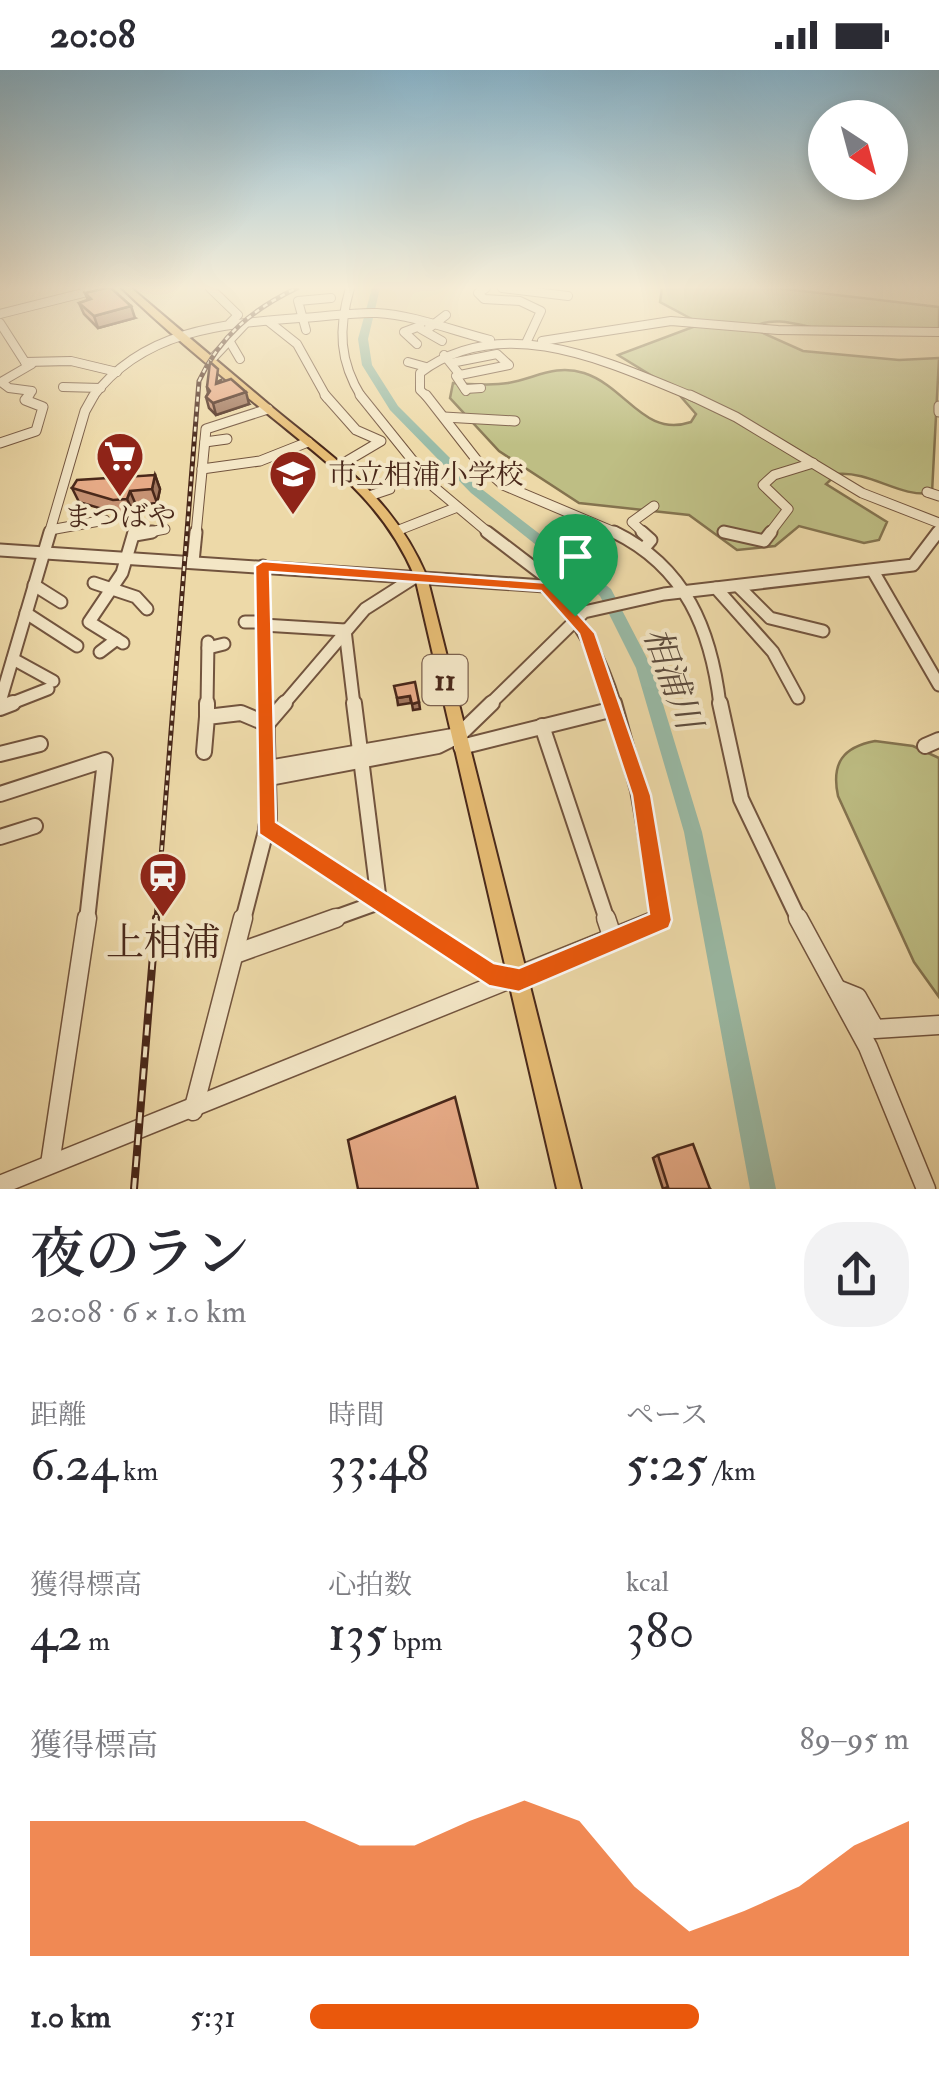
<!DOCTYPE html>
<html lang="ja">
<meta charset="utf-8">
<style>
:root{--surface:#fff;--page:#f2f2f3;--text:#2b2b33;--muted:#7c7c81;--accent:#ea580c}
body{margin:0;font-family:"IM FELL Double Pica","Noto Serif JP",serif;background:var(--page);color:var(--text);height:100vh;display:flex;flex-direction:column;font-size:38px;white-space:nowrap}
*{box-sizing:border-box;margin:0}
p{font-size:32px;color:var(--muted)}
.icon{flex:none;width:55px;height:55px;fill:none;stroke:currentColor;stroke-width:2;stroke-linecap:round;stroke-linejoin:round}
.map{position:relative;height:1119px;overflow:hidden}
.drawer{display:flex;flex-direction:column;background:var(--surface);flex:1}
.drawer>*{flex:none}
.needle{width:65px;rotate:144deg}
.fabs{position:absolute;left:808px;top:30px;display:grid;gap:20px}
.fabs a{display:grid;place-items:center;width:100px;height:100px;border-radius:50%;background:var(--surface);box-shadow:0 5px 15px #0003;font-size:50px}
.pin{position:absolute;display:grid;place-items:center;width:85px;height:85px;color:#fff;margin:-102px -42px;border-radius:50% 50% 50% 0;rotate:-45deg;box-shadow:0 0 10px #0007}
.pin .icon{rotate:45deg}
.round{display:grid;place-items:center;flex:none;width:105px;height:105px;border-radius:40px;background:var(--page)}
.summary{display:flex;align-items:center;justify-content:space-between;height:170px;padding:0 30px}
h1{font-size:55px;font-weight:600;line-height:75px}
.metrics{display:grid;grid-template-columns:repeat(3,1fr);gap:15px;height:170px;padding:10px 30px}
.metrics div{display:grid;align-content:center}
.metrics b{font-size:50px;font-weight:600}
.metrics small{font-size:28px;font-weight:400}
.metrics p{font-size:28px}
.chart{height:280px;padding:20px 30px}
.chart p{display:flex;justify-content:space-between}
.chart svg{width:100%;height:180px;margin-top:10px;fill:var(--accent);opacity:.7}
ul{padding:0 30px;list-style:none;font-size:32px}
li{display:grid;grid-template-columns:160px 120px 1fr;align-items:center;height:75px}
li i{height:25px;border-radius:12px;background:var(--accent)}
.status{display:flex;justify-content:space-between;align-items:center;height:70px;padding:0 50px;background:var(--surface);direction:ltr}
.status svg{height:28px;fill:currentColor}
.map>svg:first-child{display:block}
.green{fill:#bebe84;stroke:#84734f;stroke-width:2.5}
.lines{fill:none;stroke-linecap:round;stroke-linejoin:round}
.river{fill:#99baa6;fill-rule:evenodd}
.minor-far4-casing{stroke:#72543e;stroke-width:10}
.minor-far3-casing{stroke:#72543e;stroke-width:11}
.minor-far2-casing{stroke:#72543e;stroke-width:15}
.minor-far1-casing{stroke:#72543e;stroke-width:18}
.minor-casing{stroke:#72543e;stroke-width:21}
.major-casing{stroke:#49281a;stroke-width:4}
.minor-far4{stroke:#f3e6c6;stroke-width:8}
.minor-far3{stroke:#f3e6c6;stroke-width:9}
.minor-far2{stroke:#f3e6c6;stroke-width:11}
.minor-far1{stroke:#f3e6c6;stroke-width:14}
.minor{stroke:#f3e6c6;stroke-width:18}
.major{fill:#e6bc74;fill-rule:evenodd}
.rail-far1-casing{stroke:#49281a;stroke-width:5}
.rail-casing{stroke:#49281a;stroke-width:8}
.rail-far1{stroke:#f3e6c6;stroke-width:2.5;stroke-dasharray:5;stroke-linecap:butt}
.rail{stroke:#f3e6c6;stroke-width:4;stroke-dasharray:11;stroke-linecap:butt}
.wall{fill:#c69273;stroke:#49281a;stroke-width:2.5}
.shaded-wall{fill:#a1775e;stroke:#49281a;stroke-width:2.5}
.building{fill:#e6aa86;stroke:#49281a;stroke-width:2.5}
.route{fill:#ea580c;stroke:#fff;stroke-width:2.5;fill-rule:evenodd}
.labels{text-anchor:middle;stroke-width:8;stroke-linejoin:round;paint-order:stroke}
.far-poi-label{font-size:28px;fill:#49281a;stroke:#f3e6c6;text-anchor:start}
.shield{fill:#f3e6c6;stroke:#7c614e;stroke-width:2.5}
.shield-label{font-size:30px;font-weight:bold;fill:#49281a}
.water-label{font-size:35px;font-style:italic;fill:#5d4c3d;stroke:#f3e6c6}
.near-poi-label{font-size:38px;fill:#49281a;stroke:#f3e6c6}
</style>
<div class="status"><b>20:08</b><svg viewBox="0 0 49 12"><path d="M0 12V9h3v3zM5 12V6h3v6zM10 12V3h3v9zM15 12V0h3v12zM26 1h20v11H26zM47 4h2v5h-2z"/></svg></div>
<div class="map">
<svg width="939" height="1119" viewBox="0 0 939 1119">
<rect width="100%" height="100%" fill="#edd9a8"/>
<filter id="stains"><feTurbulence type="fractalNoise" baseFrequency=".002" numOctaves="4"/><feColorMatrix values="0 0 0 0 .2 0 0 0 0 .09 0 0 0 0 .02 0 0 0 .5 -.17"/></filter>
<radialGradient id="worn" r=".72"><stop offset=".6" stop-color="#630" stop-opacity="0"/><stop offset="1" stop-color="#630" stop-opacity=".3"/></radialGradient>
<g class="green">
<path d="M662,218H777L939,237V263C905,262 870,265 836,262C810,260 776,242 752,258L803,281L899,290L939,288L932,423C900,428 871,401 837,404L826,414L887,452L879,470L864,473L799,456L775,476L737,480L689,445L579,433L499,381L450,328L453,313C471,314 491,316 508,313C536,308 555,294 584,303C627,317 644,368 691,352L696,344L675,320L618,285L701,254L660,232Z"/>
<path d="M875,671L913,676L939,688V927L914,892L838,726C831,693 843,677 875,671Z"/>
</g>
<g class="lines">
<polygon class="river" points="372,218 380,218 368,269 372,295 398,336 479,417 611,519 652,598 702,762 776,1119 750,1119 684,762 636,598 600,526 471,423 390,340 362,295 358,269"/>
<g class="minor-far4-casing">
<g id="minor-far4">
<polyline points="210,218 238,245 230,253"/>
<path d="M350,218C338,259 339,291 362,328"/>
<polyline points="486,218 478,223 484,229 520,231 541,241 527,271"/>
<polyline points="502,218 568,226"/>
<polyline points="0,244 103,218"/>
<polyline points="268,251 297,274 327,328"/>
<polyline points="0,253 25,292 32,294 1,312 9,318 32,321 27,328"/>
<polyline points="429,258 446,245"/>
<polyline points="421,259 442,271"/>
<polyline points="306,260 298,231 331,228"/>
<polyline points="542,271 671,251 778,260 939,262"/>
<polyline points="230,272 240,289"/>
<polyline points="417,274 404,262 420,256"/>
<polyline points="444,285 460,305 509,295 497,284 451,293"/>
<polyline points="211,290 245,254"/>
<polyline points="25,292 71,291 117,302"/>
<polyline points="408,292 426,297"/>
<polyline points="456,306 466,321"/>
<polyline points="63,317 101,318"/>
<polyline points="465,319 481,318"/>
<path d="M92,328C142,260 222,254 300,248C325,247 352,242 377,243C414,245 454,261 490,270"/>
<path d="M428,328L420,320V303C503,240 610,293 696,328"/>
</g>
</g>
<g class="minor-far3-casing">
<g id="minor-far3">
<polyline points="325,325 356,360 381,371 337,397"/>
<polyline points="360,325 434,417 490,464"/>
<polyline points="426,325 479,393 503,415 619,464"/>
<polyline points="690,325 736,347 862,423 939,453"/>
<polyline points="939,336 939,342"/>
<polyline points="444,347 515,351"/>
<polyline points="205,372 227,369"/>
<polyline points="0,373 36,361 43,337 25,330 29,325"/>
<polyline points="202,399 260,391 308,372"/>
<polyline points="927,422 939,426"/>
<polyline points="369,426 390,419"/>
<polyline points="50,460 105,450"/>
<polyline points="399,460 455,438"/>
<polyline points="724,462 733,464"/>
<polyline points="49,464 85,341 94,325"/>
<polyline points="133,464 135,458"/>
<polyline points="140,464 165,459"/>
<polyline points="196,464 206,359 268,339"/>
<polyline points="645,464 632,452 654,436"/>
<polyline points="769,464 788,439 763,415 774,405 813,393"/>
<polyline points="936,464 939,460"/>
</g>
</g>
<g class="minor-far2-casing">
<g id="minor-far2">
<polyline points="487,462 546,507 545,516"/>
<path d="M614,462C686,497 711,560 720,635"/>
<polyline points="642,462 651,470 645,477"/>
<polyline points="724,462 764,471 771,462"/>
<polyline points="135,465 152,462"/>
<path d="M0,480L545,516C581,549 601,589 615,635"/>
<polyline points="193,492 196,462"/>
<polyline points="263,496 266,635"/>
<polyline points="873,501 939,615"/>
<polyline points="94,513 136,527 147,539"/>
<polyline points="34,515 61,532"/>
<polyline points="738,516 770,548 823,561"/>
<polyline points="716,518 773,582 798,628"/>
<polyline points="26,543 77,576"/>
<polyline points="245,552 263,552"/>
<polyline points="263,555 345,560"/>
<polyline points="345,560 354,635"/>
<polyline points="123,573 89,552 122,503 134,462"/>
<polyline points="208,578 224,574"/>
<polyline points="100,582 117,569"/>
<polyline points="13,589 53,611"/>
<polyline points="0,632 50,462"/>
<polyline points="7,635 48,619"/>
<polyline points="207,635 208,572"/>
<polyline points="283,635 365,539 412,509"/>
<polyline points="489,635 584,542 664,524 913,495 938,462"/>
</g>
</g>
<g class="minor-far1-casing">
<g id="minor-far1">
<polyline points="354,633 379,832"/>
<polyline points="614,633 638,720 661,850"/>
<polyline points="720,633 741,729 799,850"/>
<polyline points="0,638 13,633"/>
<polyline points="207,647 207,633"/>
<polyline points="267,654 285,633"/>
<polyline points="542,656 607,850"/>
<polyline points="925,676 939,670"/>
<polyline points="461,677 614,639"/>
<polyline points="204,682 207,647 241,643 267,654"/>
<polyline points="0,684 40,674"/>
<polyline points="268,698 453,666"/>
<polyline points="269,708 438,676 458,666 492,633"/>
<polyline points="0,724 105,690 87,850"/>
<polyline points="266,757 407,850"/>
<polyline points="0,767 35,756"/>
<polyline points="243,850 269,749 266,633"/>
<polyline points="329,850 379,832"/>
</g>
</g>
<g class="minor-casing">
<g id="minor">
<polyline points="404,848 489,904 517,910"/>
<polyline points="606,848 613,869"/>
<polyline points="798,848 868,977 926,1119"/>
<polyline points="235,884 336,848"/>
<polyline points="837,919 857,927 875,959 939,955"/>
<polyline points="193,1041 243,848"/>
<polyline points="50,1094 87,848"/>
<polyline points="0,1115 661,848"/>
</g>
</g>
<g class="major-casing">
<path id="major" d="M122,218H131C178,258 225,298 273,338C337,391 393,427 427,507L581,1119H557L415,507C384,434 333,397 274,349C223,307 169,264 122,218Z"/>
</g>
<use href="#minor-far4" class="minor-far4"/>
<use href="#minor-far3" class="minor-far3"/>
<use href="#minor-far2" class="minor-far2"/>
<use href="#minor-far1" class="minor-far1"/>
<use href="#minor" class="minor"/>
<use href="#major" class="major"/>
<g class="rail-far1-casing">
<path id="rail-far1" d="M156,850L199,311C220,266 253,239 297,218"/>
</g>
<g class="rail-casing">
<polyline id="rail" points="134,1119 156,848"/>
</g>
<use href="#rail-far1" class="rail-far1"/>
<use href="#rail" class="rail"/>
</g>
<g class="wall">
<polygon points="85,223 135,248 98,258 84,244 79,233 88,230"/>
<polygon points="221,310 220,313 249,334 216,345 209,338 206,327 208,323 207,317"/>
<polygon points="155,405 160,419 157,433 136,435 133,442 119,444 79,432 72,418"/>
<polygon points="658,1085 710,1119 663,1119 653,1088"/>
</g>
<g class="shaded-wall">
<polygon points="131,236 135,248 98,258 94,246"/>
<polygon points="246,322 249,334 216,345 213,333"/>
<polygon points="155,405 160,419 157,433 152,419"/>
<polygon points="130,421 136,435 133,442 127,429"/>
<polygon points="410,626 411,633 398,635 397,628"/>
<polygon points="419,632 420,639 413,640 412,634"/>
</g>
<g class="building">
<polygon points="106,218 111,218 131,236 94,246 79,233 91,229 85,223"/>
<polygon points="210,292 218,299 216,314 231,309 246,322 213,333 206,327 210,321 207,317"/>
<polygon points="155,405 152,419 130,421 127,429 113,430 72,418 77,410"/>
<polygon points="415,612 419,632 412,634 410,626 397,628 394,616"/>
<polygon points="455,1027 478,1119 358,1119 348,1070"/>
<polygon points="693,1074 710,1119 663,1119 668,1117 658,1085"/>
</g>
<linearGradient id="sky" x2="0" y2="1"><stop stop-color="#88b6ce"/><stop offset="0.58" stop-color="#f7eed8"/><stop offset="1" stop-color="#f7eed8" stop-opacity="0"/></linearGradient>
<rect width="939" height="375" fill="url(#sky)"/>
<path class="route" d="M263,491L550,513L595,563L651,725L672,850L669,858L519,922L489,916L259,764L255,496ZM270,502L541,521L579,564L632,725L649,844L519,898L494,893L276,752Z"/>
<defs>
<g id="supermarket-pin" transform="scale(2.5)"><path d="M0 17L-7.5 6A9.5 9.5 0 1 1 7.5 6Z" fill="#8f2418" stroke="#f3e6c6"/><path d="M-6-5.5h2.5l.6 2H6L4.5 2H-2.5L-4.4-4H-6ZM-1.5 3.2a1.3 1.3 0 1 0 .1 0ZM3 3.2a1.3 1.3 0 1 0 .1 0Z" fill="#fff"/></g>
<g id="school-pin" transform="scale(2.5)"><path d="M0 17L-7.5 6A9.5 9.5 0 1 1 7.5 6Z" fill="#8f2418" stroke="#f3e6c6"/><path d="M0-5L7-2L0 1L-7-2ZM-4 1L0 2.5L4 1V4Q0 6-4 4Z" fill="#fff"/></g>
<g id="station-pin" transform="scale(2.5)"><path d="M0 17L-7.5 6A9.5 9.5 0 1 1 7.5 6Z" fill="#8f2418" stroke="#f3e6c6"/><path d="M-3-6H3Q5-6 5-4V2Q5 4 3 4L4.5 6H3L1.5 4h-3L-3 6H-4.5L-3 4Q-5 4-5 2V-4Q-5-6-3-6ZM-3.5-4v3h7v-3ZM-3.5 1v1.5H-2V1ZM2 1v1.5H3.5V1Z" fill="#fff"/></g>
</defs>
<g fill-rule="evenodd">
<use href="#supermarket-pin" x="120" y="386"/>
<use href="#school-pin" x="293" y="404"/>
<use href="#station-pin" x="163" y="806"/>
</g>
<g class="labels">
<g class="far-poi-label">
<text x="328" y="414">市立相浦小学校</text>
<text x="120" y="456" text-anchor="middle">まつばや</text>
</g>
<rect class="shield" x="422.5" y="585" width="45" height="50" rx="8"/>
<g class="shield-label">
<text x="445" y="620">11</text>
</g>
<g class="water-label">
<text transform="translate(673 608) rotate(70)" y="12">相浦川</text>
</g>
<g class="near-poi-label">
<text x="163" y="885">上相浦</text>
</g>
</g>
<rect width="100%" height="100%" filter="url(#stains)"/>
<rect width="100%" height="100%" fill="url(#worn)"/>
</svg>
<div class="fabs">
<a><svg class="needle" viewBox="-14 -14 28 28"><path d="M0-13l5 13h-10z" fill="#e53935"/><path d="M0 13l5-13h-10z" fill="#7c7c81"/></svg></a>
</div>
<div class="pin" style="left:575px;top:546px;background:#1e9e55"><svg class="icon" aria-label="arrive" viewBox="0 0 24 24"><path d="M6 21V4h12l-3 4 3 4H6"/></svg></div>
</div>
<section class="drawer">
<div class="summary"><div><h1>夜のラン</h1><p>20:08 · 6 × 1.0 km</p></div><a class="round"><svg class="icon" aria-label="share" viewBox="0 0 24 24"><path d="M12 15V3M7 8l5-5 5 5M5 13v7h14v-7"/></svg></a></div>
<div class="metrics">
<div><p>距離</p><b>6.24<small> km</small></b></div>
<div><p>時間</p><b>33:48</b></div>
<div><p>ペース</p><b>5:25<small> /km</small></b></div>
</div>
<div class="metrics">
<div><p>獲得標高</p><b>42<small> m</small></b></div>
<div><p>心拍数</p><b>135<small> bpm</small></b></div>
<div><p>kcal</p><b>380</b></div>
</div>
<div class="chart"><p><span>獲得標高</span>89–95 m</p>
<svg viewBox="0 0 160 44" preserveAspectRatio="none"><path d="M0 44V11L10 11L20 11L30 11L40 11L50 11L60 17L70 17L80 11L90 6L100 11L110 27L120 38L130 33L140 27L150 17L160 11V44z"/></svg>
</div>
<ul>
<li><b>1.0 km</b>5:31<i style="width:65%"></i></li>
</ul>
</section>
